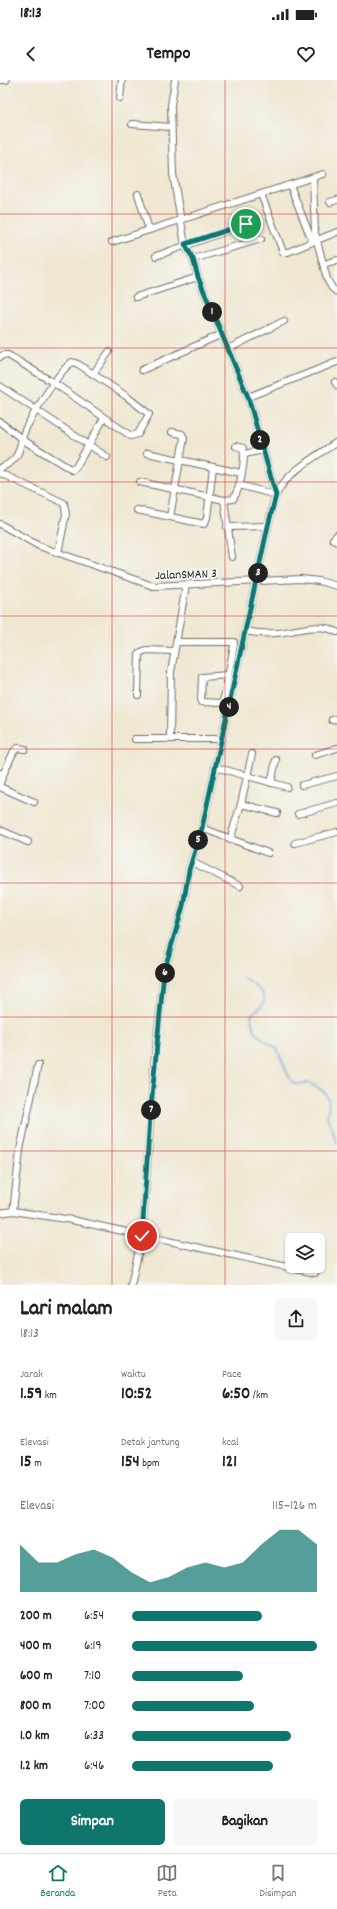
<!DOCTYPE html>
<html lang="id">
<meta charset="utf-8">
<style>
:root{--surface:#fff;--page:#f6f6f6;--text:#222;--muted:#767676;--line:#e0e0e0;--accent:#0f766e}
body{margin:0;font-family:Dekko,sans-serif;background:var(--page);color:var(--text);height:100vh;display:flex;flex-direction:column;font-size:15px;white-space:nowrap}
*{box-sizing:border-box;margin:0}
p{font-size:13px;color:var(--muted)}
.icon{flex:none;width:22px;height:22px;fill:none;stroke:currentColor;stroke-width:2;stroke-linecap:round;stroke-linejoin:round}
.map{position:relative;height:1205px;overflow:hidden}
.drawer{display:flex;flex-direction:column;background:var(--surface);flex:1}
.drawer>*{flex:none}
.buttons{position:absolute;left:285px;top:1153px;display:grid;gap:8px}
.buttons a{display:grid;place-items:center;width:40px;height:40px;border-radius:6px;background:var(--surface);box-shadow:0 1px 3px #0004;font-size:20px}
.pin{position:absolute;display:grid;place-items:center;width:34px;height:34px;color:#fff;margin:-17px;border:2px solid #fff;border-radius:50%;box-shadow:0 1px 4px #0007}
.km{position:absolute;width:20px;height:20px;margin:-10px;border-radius:50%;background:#222;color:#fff;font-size:11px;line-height:20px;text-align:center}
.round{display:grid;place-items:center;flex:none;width:42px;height:42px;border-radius:6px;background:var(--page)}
.head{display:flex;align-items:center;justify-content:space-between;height:68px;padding:0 20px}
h1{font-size:22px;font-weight:800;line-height:30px}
.figures{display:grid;grid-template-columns:repeat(3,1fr);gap:6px;height:68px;padding:4px 20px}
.figures div{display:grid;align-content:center}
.figures b{font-size:17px;font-weight:800}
.figures small{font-size:11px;font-weight:400}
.figures p{font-size:11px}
.chart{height:112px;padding:8px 20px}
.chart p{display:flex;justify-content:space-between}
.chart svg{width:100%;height:72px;margin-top:4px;fill:var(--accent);opacity:.7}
.primary-button{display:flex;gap:8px;margin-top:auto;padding:8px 20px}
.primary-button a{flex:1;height:46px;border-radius:6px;background:var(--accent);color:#fff;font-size:16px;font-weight:800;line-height:46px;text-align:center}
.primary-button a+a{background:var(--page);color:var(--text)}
ul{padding:0 20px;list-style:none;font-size:13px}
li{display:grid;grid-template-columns:64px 48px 1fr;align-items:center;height:30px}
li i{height:10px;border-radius:5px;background:var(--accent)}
.status{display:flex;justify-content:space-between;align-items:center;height:28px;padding:0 20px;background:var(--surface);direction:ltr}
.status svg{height:11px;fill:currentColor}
header{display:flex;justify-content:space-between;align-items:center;height:52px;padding:0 20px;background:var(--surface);font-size:18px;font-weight:800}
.dock{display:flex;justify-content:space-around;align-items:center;height:56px;border-top:1px solid var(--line);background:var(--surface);font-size:11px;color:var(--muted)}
.dock a{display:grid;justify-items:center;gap:2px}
.dock .current{color:var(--accent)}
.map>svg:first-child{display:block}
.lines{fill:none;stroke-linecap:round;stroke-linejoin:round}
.stream{stroke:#66aadb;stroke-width:1.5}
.minor-casing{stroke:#706d65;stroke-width:8}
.minor{stroke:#fff;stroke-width:6}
.route-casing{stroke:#fff;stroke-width:8}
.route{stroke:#0f766e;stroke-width:5}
.grid{fill:none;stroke:#d62828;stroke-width:1;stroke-opacity:0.55}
.labels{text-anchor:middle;stroke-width:4;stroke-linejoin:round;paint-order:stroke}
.street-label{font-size:13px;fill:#2b2b2b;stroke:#f6f6f2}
</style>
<div class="status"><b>18:13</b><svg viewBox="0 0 49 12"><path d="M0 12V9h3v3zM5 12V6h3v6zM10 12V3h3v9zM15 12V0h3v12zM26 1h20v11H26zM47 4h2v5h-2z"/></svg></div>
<header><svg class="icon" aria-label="back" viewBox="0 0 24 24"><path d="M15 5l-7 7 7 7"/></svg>Tempo<svg class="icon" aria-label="heart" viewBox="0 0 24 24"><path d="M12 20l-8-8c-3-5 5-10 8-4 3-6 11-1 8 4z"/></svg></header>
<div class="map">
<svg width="337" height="1205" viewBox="0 0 337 1205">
<rect width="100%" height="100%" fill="#f6f6f2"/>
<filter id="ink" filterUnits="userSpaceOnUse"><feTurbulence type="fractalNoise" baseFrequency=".025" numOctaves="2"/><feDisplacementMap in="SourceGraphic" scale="8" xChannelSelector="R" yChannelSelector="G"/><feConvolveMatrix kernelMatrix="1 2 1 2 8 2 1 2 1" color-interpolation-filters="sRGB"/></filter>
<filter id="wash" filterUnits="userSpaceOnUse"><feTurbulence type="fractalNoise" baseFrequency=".012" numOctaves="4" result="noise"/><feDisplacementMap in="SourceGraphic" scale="16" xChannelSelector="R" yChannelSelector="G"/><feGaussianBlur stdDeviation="0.9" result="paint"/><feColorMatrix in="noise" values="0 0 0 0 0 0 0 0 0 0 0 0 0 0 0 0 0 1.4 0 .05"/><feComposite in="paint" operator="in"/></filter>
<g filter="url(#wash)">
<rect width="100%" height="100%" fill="#efe7d1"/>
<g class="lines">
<path class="stream" d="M242,897C249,902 270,913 263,924C260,928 255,931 251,935C252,955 262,958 277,968C280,975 289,1002 295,1004C298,1005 300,1003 304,1003C312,1002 320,1009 326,1014L329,1023L327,1036L337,1063"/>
</g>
</g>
<g filter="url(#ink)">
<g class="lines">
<g class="minor-casing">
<g id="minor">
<polyline points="0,0 6,0"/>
<polyline points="175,0 171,25 173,94 185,165 193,179 198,197 248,317 276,415"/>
<polyline points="120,18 122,0"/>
<polyline points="132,44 171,47"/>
<polyline points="313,99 315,153 327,199 332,208 337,212"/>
<polyline points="290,105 312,161"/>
<polyline points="138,114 149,150"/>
<polyline points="261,114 283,172 288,172 337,152"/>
<polyline points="330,122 337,120"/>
<polyline points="112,162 323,94"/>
<polyline points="156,176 246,144"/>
<polyline points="193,179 261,159"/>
<polyline points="324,184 337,180"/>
<polyline points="136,217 198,197"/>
<polyline points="228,269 284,241"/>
<path d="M0,277L3,275H8L54,303L131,356L138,354L149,334L126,316L78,284L72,282C58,292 36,330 27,346C17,364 25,378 0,388"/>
<polyline points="142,290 222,254"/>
<polyline points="93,294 109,272"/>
<polyline points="335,302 337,305"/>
<polyline points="0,306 107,377"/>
<polyline points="248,317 337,282"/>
<polyline points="0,342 23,360 72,390 76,387 104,338"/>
<polyline points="147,373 241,393"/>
<polyline points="245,374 263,370"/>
<polyline points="0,393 64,423 66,434 58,473"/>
<path d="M140,402L224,420L233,419C240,410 246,379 243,368L236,366"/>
<polyline points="239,405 276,415"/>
<polyline points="224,420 232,477"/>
<polyline points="137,430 204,444 207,438 213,387"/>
<polyline points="170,437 184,358 182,354 172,352"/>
<polyline points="0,444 39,466 153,506 301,499 319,501 337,506"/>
<polyline points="227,447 268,446"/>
<polyline points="337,455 333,459 337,462"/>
<path d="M245,551C255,553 266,554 276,553C296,552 318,541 337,552"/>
<polyline points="177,562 234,562 234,565 223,623 201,622 202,597 228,595"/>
<polyline points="138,615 139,573 146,570 174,571"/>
<polyline points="332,640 337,639"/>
<polyline points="170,658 171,592 186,505"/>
<polyline points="135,659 222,659"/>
<polyline points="315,675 337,668"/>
<polyline points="215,687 287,707"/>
<polyline points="0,693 3,695 0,703"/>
<polyline points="3,695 14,671 18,668 25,669"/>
<polyline points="271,703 276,680"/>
<polyline points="302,705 337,696"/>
<polyline points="0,707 34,722"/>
<polyline points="241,724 277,733"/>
<polyline points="298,734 337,723"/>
<polyline points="202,748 268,773"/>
<polyline points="0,750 28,762"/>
<polyline points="230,760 241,724 252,674"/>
<polyline points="295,763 337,752"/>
<polyline points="192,782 240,806"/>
<polyline points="13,1131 20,1070 38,985"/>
<polyline points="0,1133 13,1131 72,1140 315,1193"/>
<path d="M131,1205L142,1156L154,987L163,902L167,881L183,826L189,790L202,748L268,446C271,436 272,425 276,415C285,393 318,375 337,362"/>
</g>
</g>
<use href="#minor" class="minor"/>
</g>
</g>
<g class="lines" filter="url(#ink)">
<g class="route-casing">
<polyline id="route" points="142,1156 150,1037 163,902 167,881 183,826 189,790 202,748 268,446 276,415 248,317 198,197 193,179 185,164 246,144"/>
</g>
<use href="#route" class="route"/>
</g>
<path class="grid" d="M112,0V1205M225,0V1205M0,134H337M0,268H337M0,402H337M0,536H337M0,669H337M0,803H337M0,937H337M0,1071H337"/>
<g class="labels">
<g class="street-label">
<text transform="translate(186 493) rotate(-2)" y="5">JalanSMAN 3</text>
</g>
</g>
</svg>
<div class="buttons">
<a><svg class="icon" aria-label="layers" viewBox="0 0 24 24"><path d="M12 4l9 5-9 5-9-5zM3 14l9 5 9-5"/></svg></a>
</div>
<div class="pin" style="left:246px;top:144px;background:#1e9e55"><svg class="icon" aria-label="arrive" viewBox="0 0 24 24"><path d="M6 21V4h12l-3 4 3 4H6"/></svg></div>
<div class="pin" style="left:142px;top:1156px;background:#d93025"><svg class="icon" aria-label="check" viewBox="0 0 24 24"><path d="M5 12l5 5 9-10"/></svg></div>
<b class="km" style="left:212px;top:232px">1</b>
<b class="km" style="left:260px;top:360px">2</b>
<b class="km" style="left:258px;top:493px">3</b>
<b class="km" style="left:229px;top:627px">4</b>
<b class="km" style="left:198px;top:760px">5</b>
<b class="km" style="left:165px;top:893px">6</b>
<b class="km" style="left:151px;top:1030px">7</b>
</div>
<section class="drawer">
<div class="head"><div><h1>Lari malam</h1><p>18:13</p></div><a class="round"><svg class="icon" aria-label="share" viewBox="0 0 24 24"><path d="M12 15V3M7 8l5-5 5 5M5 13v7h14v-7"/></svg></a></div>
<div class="figures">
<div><p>Jarak</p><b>1.59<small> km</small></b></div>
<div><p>Waktu</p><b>10:52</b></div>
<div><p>Pace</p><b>6:50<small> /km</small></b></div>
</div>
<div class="figures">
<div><p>Elevasi</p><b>15<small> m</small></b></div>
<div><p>Detak jantung</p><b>154<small> bpm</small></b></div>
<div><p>kcal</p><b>121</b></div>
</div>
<div class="chart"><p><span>Elevasi</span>115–126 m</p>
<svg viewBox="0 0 160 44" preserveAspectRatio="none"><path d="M0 44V15L10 26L20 26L30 21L40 18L50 23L60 32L70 38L80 35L90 29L100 26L110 29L120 26L130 15L140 6L150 6L160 15V44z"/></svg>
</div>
<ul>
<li><b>200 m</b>6:54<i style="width:70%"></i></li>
<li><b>400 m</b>6:19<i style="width:100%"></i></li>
<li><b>600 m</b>7:10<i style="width:60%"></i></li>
<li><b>800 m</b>7:00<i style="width:66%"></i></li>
<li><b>1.0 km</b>6:33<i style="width:86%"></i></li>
<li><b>1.2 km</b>6:46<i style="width:76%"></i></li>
</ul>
<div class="primary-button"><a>Simpan</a><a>Bagikan</a></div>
</section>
<nav class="dock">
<a class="current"><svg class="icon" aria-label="home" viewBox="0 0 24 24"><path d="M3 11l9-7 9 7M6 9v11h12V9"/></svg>Beranda</a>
<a><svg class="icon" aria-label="map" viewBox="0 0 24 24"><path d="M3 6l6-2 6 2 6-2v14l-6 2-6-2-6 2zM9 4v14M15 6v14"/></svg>Peta</a>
<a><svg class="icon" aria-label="saved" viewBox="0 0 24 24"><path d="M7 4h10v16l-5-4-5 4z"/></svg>Disimpan</a>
</nav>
